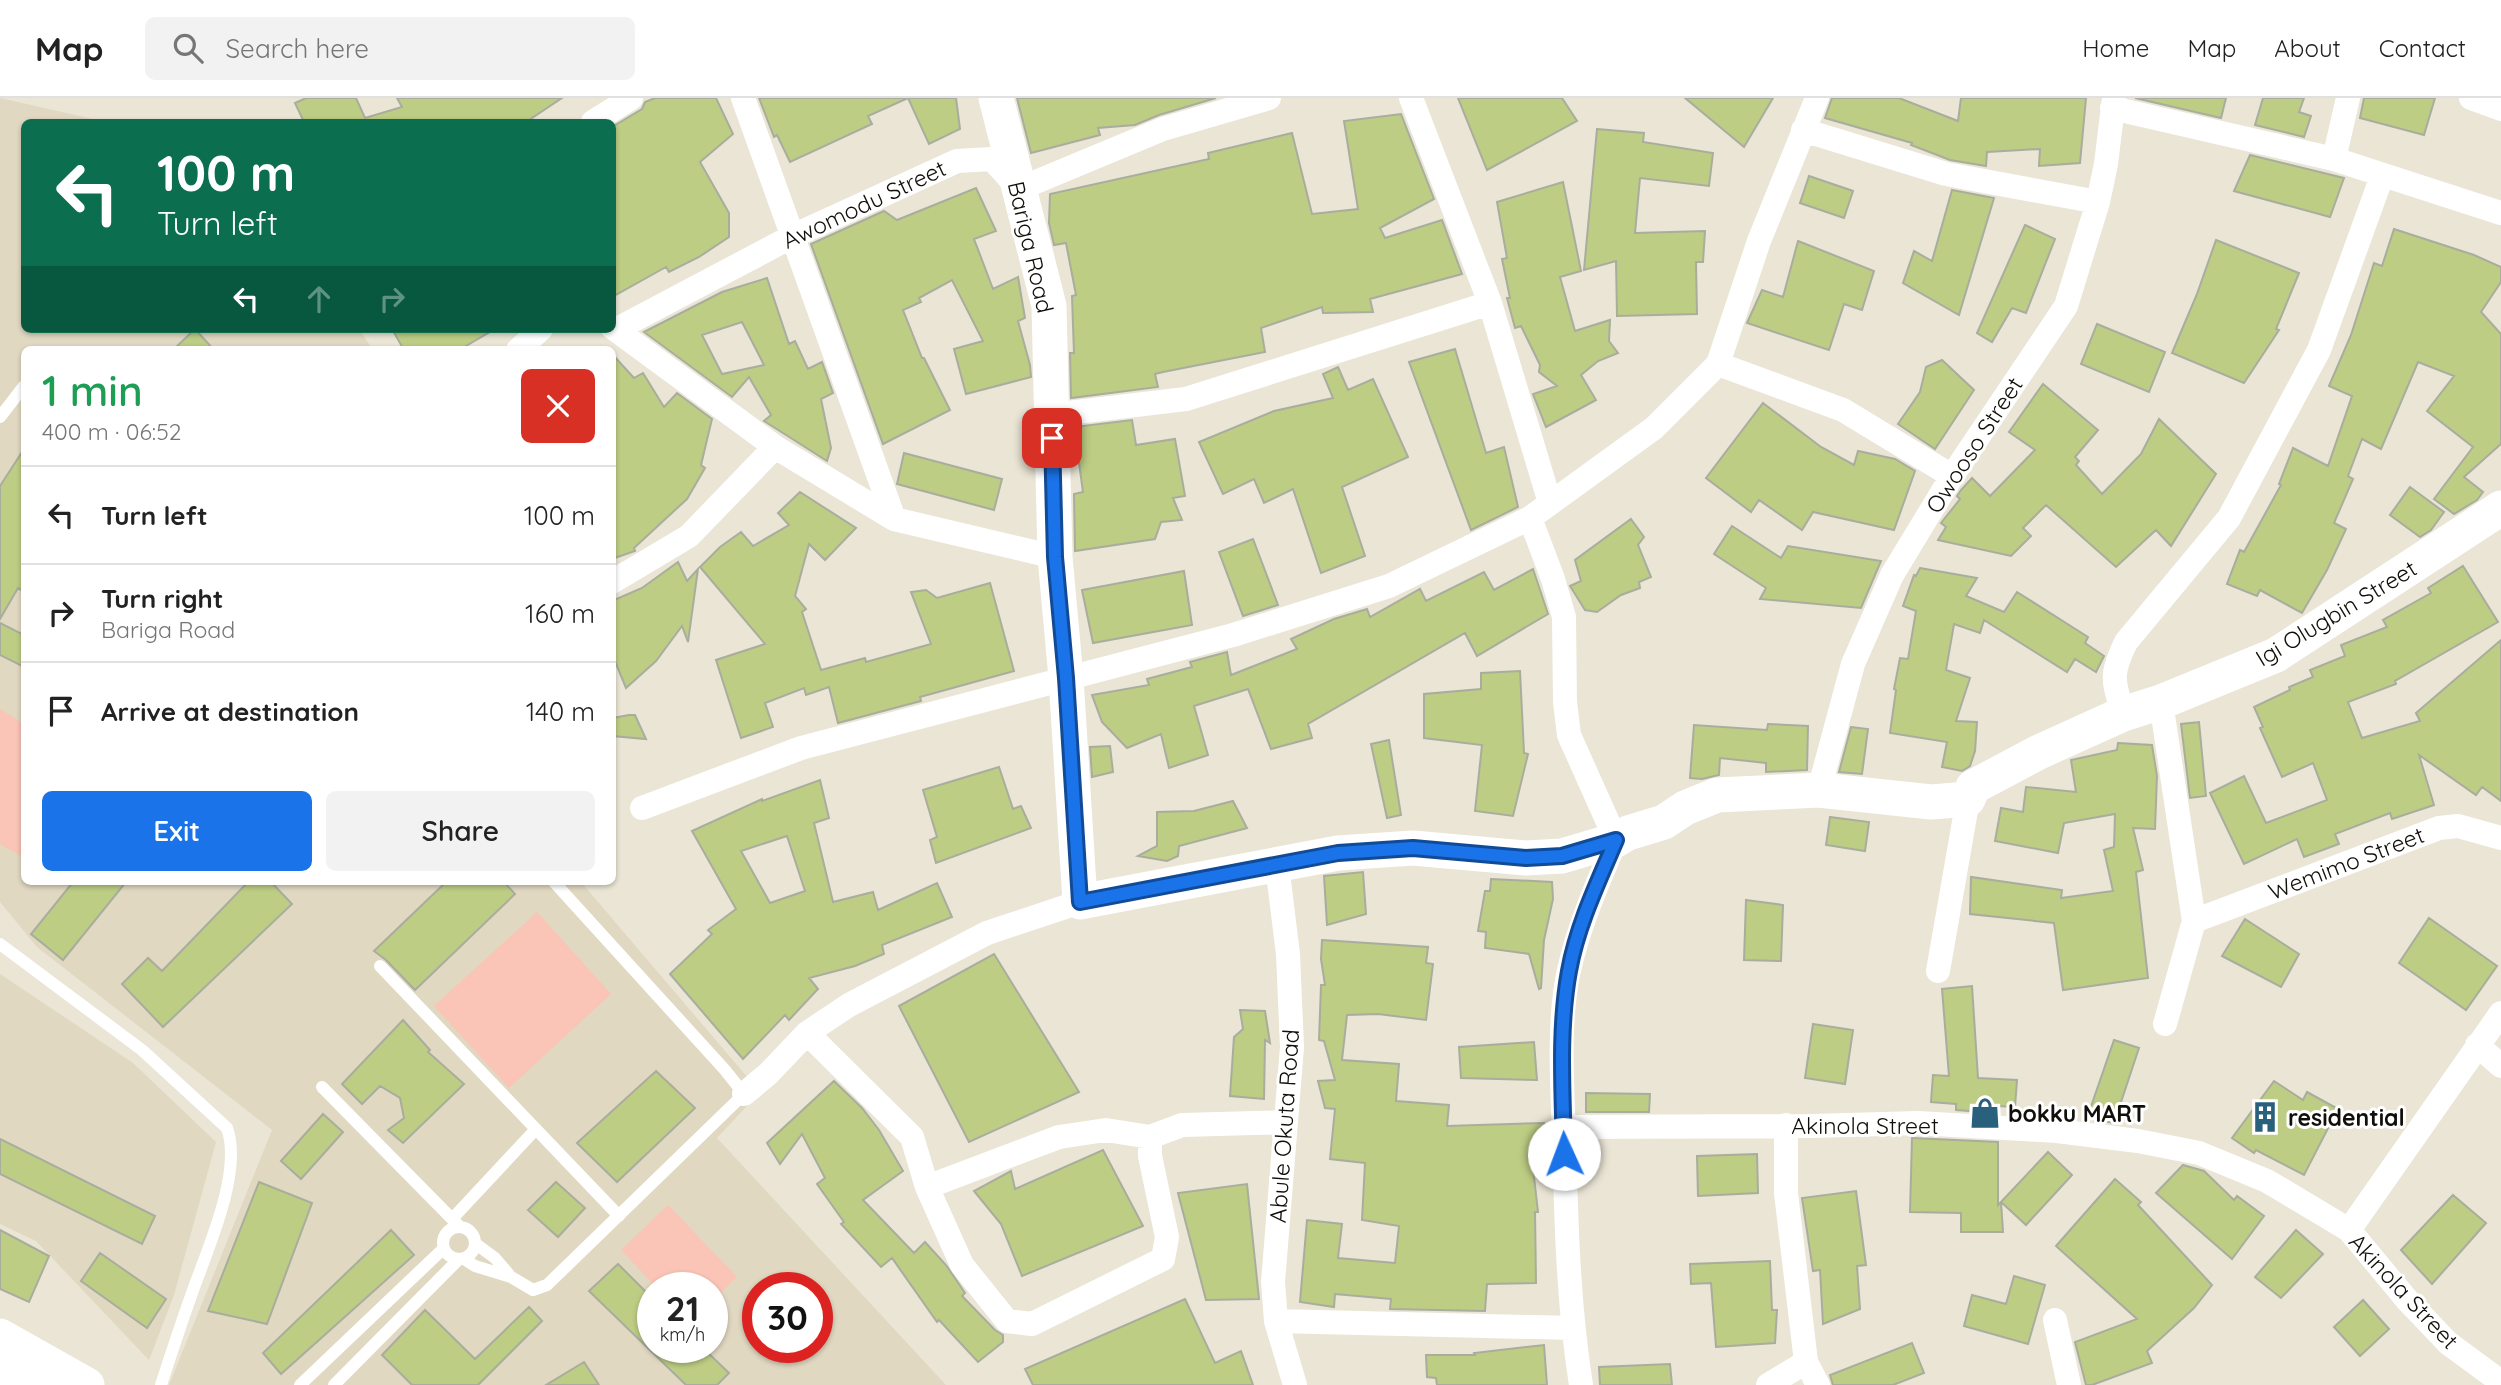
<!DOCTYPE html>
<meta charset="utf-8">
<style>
body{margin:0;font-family:Quicksand,sans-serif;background:#f2f2f2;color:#222;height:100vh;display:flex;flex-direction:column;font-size:26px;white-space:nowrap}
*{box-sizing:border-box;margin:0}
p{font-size:23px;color:#767676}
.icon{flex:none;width:38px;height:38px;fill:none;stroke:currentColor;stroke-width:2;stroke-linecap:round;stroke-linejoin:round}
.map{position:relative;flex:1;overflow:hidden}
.details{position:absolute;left:21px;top:248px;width:595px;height:539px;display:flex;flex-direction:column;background:#fff;border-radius:10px;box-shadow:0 2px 5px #0004}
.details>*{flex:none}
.top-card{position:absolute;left:21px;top:21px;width:595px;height:214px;border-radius:10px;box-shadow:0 2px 5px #0004;background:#0b6e4f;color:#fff;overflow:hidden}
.speed{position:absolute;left:637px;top:1174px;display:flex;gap:14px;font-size:35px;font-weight:700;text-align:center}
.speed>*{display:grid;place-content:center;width:91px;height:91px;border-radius:50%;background:#fff;box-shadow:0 2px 5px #0004;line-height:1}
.speed small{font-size:18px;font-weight:400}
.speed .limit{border:10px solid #d22;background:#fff;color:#111}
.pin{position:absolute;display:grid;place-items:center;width:60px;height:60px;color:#fff;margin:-30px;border-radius:14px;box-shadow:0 4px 10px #0006}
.me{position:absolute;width:77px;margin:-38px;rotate:358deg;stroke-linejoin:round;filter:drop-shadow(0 0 5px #0008)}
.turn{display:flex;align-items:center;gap:24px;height:147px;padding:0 21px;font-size:32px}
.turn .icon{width:91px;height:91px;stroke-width:2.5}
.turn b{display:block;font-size:49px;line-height:60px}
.lanes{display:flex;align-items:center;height:66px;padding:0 21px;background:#0003;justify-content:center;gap:35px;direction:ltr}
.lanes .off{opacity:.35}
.round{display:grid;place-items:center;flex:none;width:74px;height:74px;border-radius:10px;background:#f2f2f2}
.overview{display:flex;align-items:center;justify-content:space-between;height:119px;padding:0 21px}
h1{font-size:42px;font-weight:600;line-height:52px;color:#1e9e55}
.action{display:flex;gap:14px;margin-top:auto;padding:14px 21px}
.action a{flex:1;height:80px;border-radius:10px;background:#1a73e8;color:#fff;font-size:28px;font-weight:600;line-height:80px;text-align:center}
.action a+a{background:#f2f2f2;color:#222}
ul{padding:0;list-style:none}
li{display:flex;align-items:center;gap:21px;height:98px;padding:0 21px;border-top:2px solid #e0e0e0}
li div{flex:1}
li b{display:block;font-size:26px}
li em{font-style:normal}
header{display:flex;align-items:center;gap:42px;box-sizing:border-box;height:98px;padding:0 35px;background:#fff;border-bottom:2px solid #e0e0e0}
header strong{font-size:33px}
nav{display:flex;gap:38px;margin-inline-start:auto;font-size:24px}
.search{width:490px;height:63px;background:#f2f2f2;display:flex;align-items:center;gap:18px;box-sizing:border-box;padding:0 24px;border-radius:10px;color:#767676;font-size:26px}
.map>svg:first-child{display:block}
.built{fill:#e0d8c1;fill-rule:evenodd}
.green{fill:#fac4b6}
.building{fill:#bdcd84;stroke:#a9ad9e;stroke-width:2;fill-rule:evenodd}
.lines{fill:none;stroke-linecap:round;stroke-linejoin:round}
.lane{stroke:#fff;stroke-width:12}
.street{stroke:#fff;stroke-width:24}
.secondary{stroke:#fff;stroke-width:35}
.route-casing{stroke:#114b97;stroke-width:18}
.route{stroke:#1a73e8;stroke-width:12}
.labels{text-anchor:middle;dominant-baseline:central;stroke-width:6;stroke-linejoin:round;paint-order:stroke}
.street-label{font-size:23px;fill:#110f0a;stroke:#fff}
.poi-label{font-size:23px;font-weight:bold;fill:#110f0a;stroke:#fff;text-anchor:start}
</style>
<header>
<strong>Map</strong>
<div class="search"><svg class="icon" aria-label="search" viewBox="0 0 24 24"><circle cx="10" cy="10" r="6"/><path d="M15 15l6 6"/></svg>Search here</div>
<nav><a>Home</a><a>Map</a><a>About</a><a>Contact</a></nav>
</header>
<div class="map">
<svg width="2501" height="1287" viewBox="0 0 2501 1287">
<rect width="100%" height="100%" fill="#eae5d5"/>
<path class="built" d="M0 0 106 24H24V231H359L373 252H24V784H581L760 994 717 1040 946 1287H169L272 1032 37 849 0 804ZM653 1190H712V1250H653ZM758 1190H817V1250H758Z
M0 876 133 965 216 1044 174 1197 149 1262 36 1143 0 1126Z"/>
<path class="green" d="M0 611 24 626V760L0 746Z
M537 814 611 896 509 990 434 908Z
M668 1107 737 1179 712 1203V1190H657L621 1152Z"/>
<path class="building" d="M306 0H356L365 20 402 9 397 0H562L526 24H304L295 5Z
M655 0H716L733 36 700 64 729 115V139L699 159 669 174 666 169 612 199V29L642 11 645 4Z
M759 0H908L868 18 872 26 790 64 777 37 774 39Z
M908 0H956L960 31 929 46Z
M1017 0H1216L1159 17 1135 27 1098 30 1100 37 1031 55Z
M1458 0H1562L1577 23 1487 72Z
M1685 0H1773L1744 49Z
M1832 0H1899L1958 23 1961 0H2086L2080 65 2039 68 2040 51 1987 54 1986 68 1950 62 1911 47 1912 45 1825 20Z
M2135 0H2226L2221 20Z
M2263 0H2304L2299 14 2311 18 2304 39 2255 27Z
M2364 0H2435L2424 37 2360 20Z
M1401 16 1434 101 1380 130 1385 140 1442 122 1462 176 1370 201 1373 214 1323 215 1322 209 1261 230 1265 254 1163 274 1155 276 1158 289 1071 300 1070 255H1074L1072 198 1076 197 1066 145 1054 147 1049 125 1050 96 1209 61 1208 55 1292 35 1312 116 1358 111 1344 23Z
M1597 31 1644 35 1643 44 1713 55 1709 88 1640 80 1635 135 1705 133 1703 164H1696L1697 216 1617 218 1616 163 1584 172Z
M2250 57 2344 80 2330 119 2234 93Z
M1809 78 1853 93 1844 120 1800 105Z
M1563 84 1581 173 1560 179 1575 233 1610 222 1609 243 1618 255 1598 263 1581 277 1596 302 1546 329 1533 296 1557 288 1539 274 1540 267 1521 228 1515 230 1507 200H1510L1502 161 1507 160 1497 104Z
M976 90 996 133 974 141 993 191 1018 179 1025 220 1018 223 1030 267 1031 279 966 296 954 251 983 243 952 182 919 200 921 204 903 212 922 260H924L950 312 883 346 811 146 884 113 897 122Z
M1952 92 1994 100 1959 217 1903 185 1914 153 1932 163Z
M2025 127 2055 141 2026 215 2012 210 1992 244 1977 235Z
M2394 131 2474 157 2501 169V184L2481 214 2501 236V346L2464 379 2483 394 2477 402 2454 416 2434 401 2473 349 2427 313 2454 278 2418 264 2381 351 2362 341 2348 378 2353 381 2334 425 2346 431 2327 472 2302 515 2260 492 2257 498 2227 486 2240 452 2244 454 2281 387 2279 386 2293 350 2328 368 2352 298 2329 288 2351 237 2374 165 2382 168Z
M2216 142 2299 175 2276 231 2279 232 2244 285 2172 255 2197 196Z
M1798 143 1874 173 1862 212 1844 206 1829 252 1747 225 1762 192 1783 199Z
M767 180 789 246 795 243 808 271 822 264 833 295 821 301 831 350 827 363 764 323 771 317 749 279 732 299 644 234 722 194ZM742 224 764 267 722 276 702 237Z
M2097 226 2165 254 2149 294 2081 266Z
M195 231 214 252H173Z
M392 231H495L459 252H404Z
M1455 251 1486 355 1504 349 1518 409 1471 432 1409 264Z
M612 256 634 280 643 275 664 309 677 295 712 321 701 367 705 370 687 401 634 450 635 453 612 461Z
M1942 262 1974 292 1935 351 1898 326 1920 294 1926 269Z
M1338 269 1348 292 1373 281 1408 359 1342 389 1365 458 1321 475 1293 391 1264 405 1254 381 1223 396 1199 344 1274 313 1333 300 1323 276Z
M2043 286 2098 332 2075 359 2079 363 2076 367 2102 396 2141 356 2159 321 2216 376 2171 448 2156 432 2116 469 2046 407 2023 430 2031 438 2011 458 1938 442 1946 429 1941 425 1960 401 1957 398 1961 392 1972 380 1990 398 2035 352 2009 334Z
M1763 305 1821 349 1854 367 1858 353 1895 361 1915 373 1894 432 1813 414 1802 432 1759 402 1751 414 1706 380Z
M1132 322 1136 347 1175 341 1185 398 1173 400 1182 422 1161 424 1155 441 1075 453 1074 396 1083 394 1074 329Z
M24 351V494L18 490 0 521V388Z
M904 355 1002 381 994 412 897 386Z
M2410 389 2444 414 2431 432 2420 439 2390 417Z
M800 394 856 430 825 462 809 446 795 498 806 511 802 514 821 572 865 560 866 564 931 546 911 494 926 492 937 500 990 485 1014 573 920 599 921 603 838 625 829 589 806 597 804 590 765 605 773 629 741 640 716 562 765 546 700 469 720 449 741 434 753 448 789 427 778 415Z
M1631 421 1644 439 1638 447 1651 479 1639 484 1640 490 1621 497 1597 514 1585 512 1570 488 1581 483 1575 462Z
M1732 428 1781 460 1788 448 1881 463 1861 510 1760 501 1766 490 1714 456Z
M1253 441 1278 507 1243 518 1219 454Z
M678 464 687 483 698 471 688 544 682 528 656 563 626 590 612 556V503L642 490Z
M2463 468 2498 524 2395 583 2396 586 2348 604 2362 640 2420 623 2416 615 2501 542V703L2482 689 2476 697 2419 657 2434 707 2392 721 2390 715 2335 736 2339 746 2304 759 2297 741 2244 766 2210 695 2244 678 2266 725 2327 702 2313 665 2282 679 2260 630 2263 629 2254 609 2290 592 2289 589 2313 579 2310 572 2345 558 2341 547 2387 529 2383 522 2431 495 2428 490Z
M1920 470 1977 480 1966 498 2004 514 2017 494 2088 539 2085 545 2104 558 2096 574 2075 561 2067 574 1984 522 1980 535 1954 526 1946 572 1970 580 1956 623 1977 624 1975 653 1970 668 1962 673 1942 669 1947 644 1890 635 1896 592 1894 591 1900 560 1908 561 1916 513 1903 508 1914 477 1916 478Z
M1533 471 1548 516 1477 558 1465 535 1308 626 1312 640 1271 651 1248 591 1194 608 1208 657 1169 670 1161 636 1127 650 1102 624 1092 597 1149 587 1147 581 1192 569 1190 564 1227 554 1231 577 1297 551 1291 541 1334 521 1367 511 1370 519 1420 491 1426 503 1484 474 1494 492Z
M1184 473 1192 527 1093 545 1082 492Z
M0 525 24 537V569L0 557Z
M1520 573 1524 655 1528 656 1513 718 1475 713 1482 647 1424 640V596L1481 591V575Z
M629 617H635L646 641 612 638V620Z
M2199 624 2206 698 2190 700 2181 626Z
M1768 626 1808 628 1807 672 1766 674V665L1720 660 1719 677 1702 681 1690 680 1694 627 1767 632Z
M1851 629 1868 631 1862 676 1839 674Z
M1389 642 1401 717 1387 720 1371 646Z
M2118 645 2152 647 2157 678 2155 731 2133 730 2143 772 2136 774 2148 880 2063 892 2054 825 1970 816 1971 779 2062 792 2061 800 2113 793 2104 752 2114 749 2115 716 2064 725 2058 755 1995 743 2001 710 2023 714 2026 689 2076 694 2071 662 2117 652Z
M1110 648 1113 674 1092 679 1090 649Z
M999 669 1013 711 1021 708 1031 730 936 765 930 742 937 739 923 692Z
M820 682 829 720 814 725 833 804 873 794 878 812 937 785 952 819 882 847 884 856 855 868 809 880 818 891 789 922 785 917 743 961 670 876 712 836 708 832 736 811 692 733 762 701V703ZM787 738 805 793 770 805 741 753Z
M1233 703 1247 730 1179 748 1178 758 1167 763 1138 758 1157 748V714L1194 713Z
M1830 719 1869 724 1865 753 1826 747Z
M1363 774 1366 816 1327 827 1324 778Z
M1491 781 1552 784 1553 801 1544 842 1541 890 1539 891 1529 856 1485 850 1486 834 1478 833 1485 793H1490Z
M73 784H126L63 862 31 836Z
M248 784H271L292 806 163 929 122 886 148 860 162 873Z
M446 784H504L515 796 415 892 386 862 374 853Z
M1746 802 1783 807 1781 863 1744 862Z
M2429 820 2497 868 2466 912 2399 865Z
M2245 821 2299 856 2281 889 2222 858Z
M1322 842 1428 849 1426 865 1433 866 1426 922 1378 916 1347 917 1342 962 1399 966 1396 1003 1449 1007 1447 1028 1544 1025 1546 1069 1533 1070 1538 1114H1535L1536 1185 1487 1186 1485 1213 1390 1211 1391 1201 1335 1196 1334 1209 1300 1204 1307 1122 1342 1126 1338 1160 1395 1165 1399 1128 1362 1122 1365 1065 1330 1061 1335 1011 1325 1010 1318 983 1335 982 1324 943 1319 942 1321 887H1325L1321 861Z
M994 856 1079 994 969 1044 899 908Z
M1972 888 1978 980 2017 982 2015 1009 1997 1008V1015L1956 1012V1006L1931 1004 1933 977 1949 978 1942 891Z
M1240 912 1265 913 1270 945 1265 942 1264 1001 1230 998 1234 939 1243 931Z
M403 922 430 952 428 954 464 986 403 1045 388 1032 404 1020 400 1000 380 988 362 1006 342 986Z
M1813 926 1853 932 1845 986 1805 980Z
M2114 942 2139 950 2114 1025 2087 1020Z
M1534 944 1537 982 1461 980 1459 949Z
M656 973 695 1010 617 1084 577 1045Z
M834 983 862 1010 879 1032 903 1073 863 1102 914 1155 925 1144 946 1167 965 1195 962 1198 995 1232 1003 1237V1244L978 1264 939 1222 937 1224 892 1160 881 1169 841 1126 844 1124 817 1086 825 1080 802 1036 780 1066 767 1045Z
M2274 983 2303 1002 2307 994 2338 1011 2304 1077 2256 1052 2254 1055 2232 1040Z
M1586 995 1650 996 1649 1014H1586Z
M323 1016 343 1034 301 1081 281 1063Z
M1912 1040 1998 1044V1107L2001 1104 2003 1134H1961V1115L1910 1114Z
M0 1041 155 1118 142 1146 0 1076Z
M1103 1052 1143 1128 1022 1178 1001 1126 974 1093 1011 1073 1015 1091Z
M2048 1054 2072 1077 2026 1127 2001 1104Z
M1757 1056 1758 1095 1698 1098 1697 1058Z
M2183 1067 2204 1073 2234 1102 2237 1098 2264 1118 2232 1161 2156 1095Z
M2115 1081 2141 1104 2138 1107 2212 1187 2194 1210 2147 1253 2152 1265 2092 1287H2086L2075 1244 2137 1221 2056 1148Z
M259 1084 312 1105 267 1226 208 1213Z
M556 1084 585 1110 558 1139 528 1112Z
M1247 1086 1259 1201 1206 1202 1178 1095Z
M1856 1093 1866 1167 1857 1168 1860 1211 1823 1226 1820 1172 1813 1173 1802 1100Z
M2453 1097 2486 1125 2432 1186 2401 1152Z
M0 1132 49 1158 29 1204 0 1191Z
M391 1132 414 1157 281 1276 263 1255Z
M2296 1132 2323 1156 2281 1200 2255 1179Z
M100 1155 166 1201 147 1230 81 1183Z
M1770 1163 1772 1212H1777L1775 1245 1716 1249 1711 1185 1691 1186 1690 1166Z
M618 1166 653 1201V1250H703L729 1275 717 1287H686L589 1193Z
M2014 1178 2045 1187 2028 1246 1964 1228 1972 1197 2006 1206Z
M1185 1201 1215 1265 1241 1253 1253 1287H1033L1025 1271Z
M2363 1202 2389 1231 2360 1258 2334 1229Z
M529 1209 542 1223 478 1287H412L382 1257 425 1212 475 1261Z
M1912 1245 1924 1275 1893 1287H1833L1830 1277Z
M1544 1247 1547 1287H1437L1436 1280 1427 1279 1426 1257H1475L1474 1255Z
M584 1264 599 1287H546Z
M1670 1266 1672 1287H1600L1599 1269Z"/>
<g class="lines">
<path class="lane" d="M0 319 24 288
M0 846 142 952 227 1030C243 1074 207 1152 192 1195 181 1226 171 1256 161 1287
M380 868 619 1118
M322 989 460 1129
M452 1121 536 1031
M443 1145a16 16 0 1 1 32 0a16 16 0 1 1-32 0Z
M476 1146 495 1160 511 1179
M464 1161 475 1168 511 1179 533 1192 547 1187 744 996 725 972 554 784
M300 1287 443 1151
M334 1287 458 1162"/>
<path class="street" d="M743 0 894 421
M1411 0 1490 205 1550 405
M2471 0 2501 11
M2112 10 2334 61 2501 115
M593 24 631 0
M1803 32 1946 76 2098 104
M2334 61 2348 0
M612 229 775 349 894 421 1055 459
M617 231 793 138 957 63 992 61 1019 91 1163 31 1269 0
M518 252 541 231
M1718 266 1843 312 1952 378
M1051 317 1186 301 1490 205
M1530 420 1553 481 1564 519 1565 604 1569 637 1616 742C1598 784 1579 827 1569 872 1558 921 1562 986 1564 1037 1566 1121 1568 1205 1581 1287
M612 484 689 438 775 349
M2161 604 2194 823 2165 926
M2123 616C2113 582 2110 577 2126 544L2229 420 2319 252 2382 78
M1819 692 1853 566 1892 477 1952 378 2066 208 2098 104 2106 66 2114 0
M642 710 801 650 1233 537 1389 488 1530 420 1654 330 1718 266 1759 143 1817 0
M1277 767 1288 856 1292 949 1273 1184 1276 1223 1295 1287
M2194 823 2439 730 2458 728 2501 740
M1938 873 1968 701
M807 935 912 1039 927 1089 962 1167 1007 1223 1032 1226 1163 1161 1167 1139 1150 1058V1039L1182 1027 1286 1024
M2477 947 2501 968
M744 996 768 976 807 935 849 907 987 835 1080 804
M1786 1027V1095L1806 1264 1818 1287
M1563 1029 1811 1028 1918 1025 2057 1033 2138 1043 2199 1055 2267 1083 2349 1132 2408 1203 2448 1245 2501 1284
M927 1089 1059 1039 1106 1032 1150 1039
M2349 1132 2501 915
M2055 1222 2069 1287
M1276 1223 1572 1230
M1768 1287 1806 1264"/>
<path class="secondary" d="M996 0 1049 208 1055 459 1066 580 1080 804 1338 755 1413 750 1526 760 1562 758 1616 742 1628 735 1664 724 1685 710 1717 697 1819 692 1931 704 1968 701 1973 689 2039 654 2123 616 2161 604 2276 557 2501 410
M0 1238 87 1287
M0 1267 35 1287"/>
</g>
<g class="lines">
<defs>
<path id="route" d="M1052 340 1055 459 1066 580 1080 804 1338 755 1413 750 1526 760 1562 758 1616 742C1598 784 1577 828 1569 873 1558 933 1563 996 1564 1056"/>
</defs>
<use href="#route" class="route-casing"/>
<use href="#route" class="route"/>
</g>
<defs>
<symbol id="shop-bare" viewBox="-9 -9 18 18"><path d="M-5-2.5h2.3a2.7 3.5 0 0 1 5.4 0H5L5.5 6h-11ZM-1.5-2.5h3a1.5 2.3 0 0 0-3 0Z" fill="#29607b" stroke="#fff" stroke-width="2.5" paint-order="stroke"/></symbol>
<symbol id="building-bare" viewBox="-9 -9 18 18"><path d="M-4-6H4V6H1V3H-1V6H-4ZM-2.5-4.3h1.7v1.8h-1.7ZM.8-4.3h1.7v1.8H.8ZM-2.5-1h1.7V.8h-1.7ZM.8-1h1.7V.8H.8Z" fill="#29607b" stroke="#fff" stroke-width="2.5" paint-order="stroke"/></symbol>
</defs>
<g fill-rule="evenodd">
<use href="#shop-bare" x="1963" y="993" width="44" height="44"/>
<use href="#building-bare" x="2243" y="997" width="44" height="44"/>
</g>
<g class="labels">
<g class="street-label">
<text transform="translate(864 106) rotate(-25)">Awomodu Street</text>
<text transform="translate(1031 149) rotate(77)">Bariga Road</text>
<text transform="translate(1974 347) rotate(-57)">Owooso Street</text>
<text transform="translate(2336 515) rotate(-31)">Igi Olugbin Street</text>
<text transform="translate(2346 765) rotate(-21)">Wemimo Street</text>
<text x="1865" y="1027">Akinola Street</text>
<text transform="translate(1284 1028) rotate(-86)">Abule Okuta Road</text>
<text transform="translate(2404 1193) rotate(47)">Akinola Street</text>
</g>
<g class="poi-label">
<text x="2008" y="1015">bokku MART</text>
<text x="2288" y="1019">residential</text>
</g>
</g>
</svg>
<div class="speed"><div>21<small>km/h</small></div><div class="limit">30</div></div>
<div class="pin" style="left:1052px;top:340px;background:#d93025"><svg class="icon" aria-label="arrive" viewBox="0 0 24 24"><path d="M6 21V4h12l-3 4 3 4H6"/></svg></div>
<svg class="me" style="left:1564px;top:1056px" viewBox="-20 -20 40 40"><circle r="19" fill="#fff"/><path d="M0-13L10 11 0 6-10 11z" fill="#1a73e8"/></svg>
<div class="top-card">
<div class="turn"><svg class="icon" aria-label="left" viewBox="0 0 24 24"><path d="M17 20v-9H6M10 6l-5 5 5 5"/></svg><div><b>100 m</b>Turn left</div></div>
<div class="lanes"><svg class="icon" aria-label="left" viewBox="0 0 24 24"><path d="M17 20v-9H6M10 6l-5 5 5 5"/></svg><svg class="icon off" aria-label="ahead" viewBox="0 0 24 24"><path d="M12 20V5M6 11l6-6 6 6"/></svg><svg class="icon off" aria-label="right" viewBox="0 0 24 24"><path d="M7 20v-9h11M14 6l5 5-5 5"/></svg></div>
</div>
<section class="details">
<div class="overview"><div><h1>1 min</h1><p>400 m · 06:52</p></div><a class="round" style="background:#d93025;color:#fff"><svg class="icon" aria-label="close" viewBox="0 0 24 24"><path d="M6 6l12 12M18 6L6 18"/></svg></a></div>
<ul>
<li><svg class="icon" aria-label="left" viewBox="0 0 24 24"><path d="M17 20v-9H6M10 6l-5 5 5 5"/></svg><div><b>Turn left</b></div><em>100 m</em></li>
<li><svg class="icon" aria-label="right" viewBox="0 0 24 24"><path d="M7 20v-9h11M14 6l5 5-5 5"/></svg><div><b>Turn right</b><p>Bariga Road</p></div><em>160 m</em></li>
<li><svg class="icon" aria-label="arrive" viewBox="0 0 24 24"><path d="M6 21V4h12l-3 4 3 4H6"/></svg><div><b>Arrive at destination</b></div><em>140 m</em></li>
</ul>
<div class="action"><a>Exit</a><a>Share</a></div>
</section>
</div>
